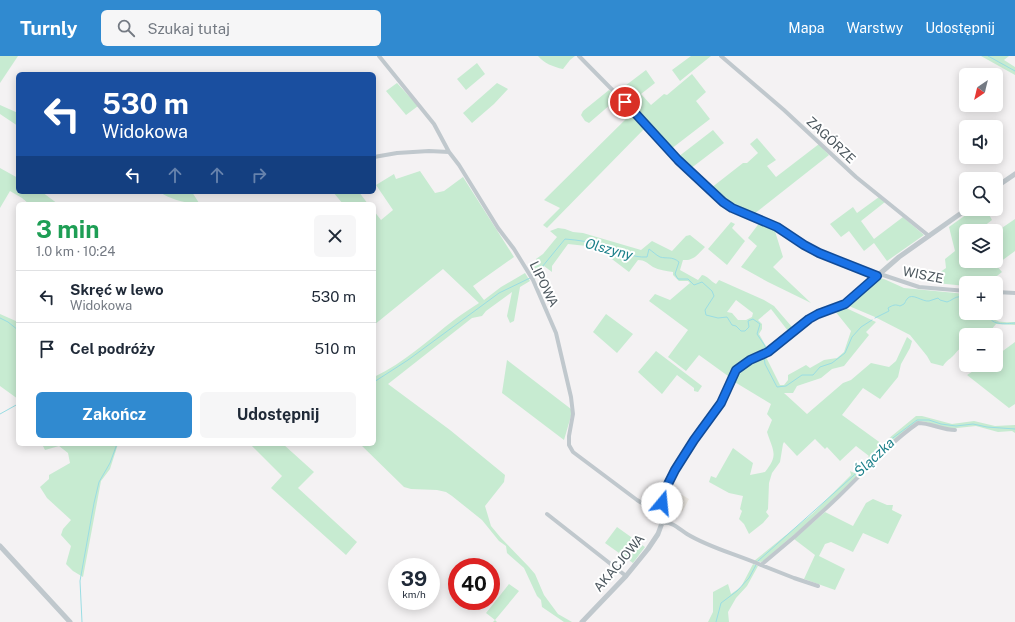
<!DOCTYPE html>
<html lang="pl">
<meta charset="utf-8">
<style>
body{margin:0;font-family:"Public Sans",sans-serif;background:#f6f6f7;color:#1f2937;height:100vh;display:flex;flex-direction:column;font-size:15px;white-space:nowrap}
*{box-sizing:border-box;margin:0}
p{font-size:13px;color:#747a83}
.icon{flex:none;width:22px;height:22px;fill:none;stroke:currentColor;stroke-width:2;stroke-linecap:round;stroke-linejoin:round}
.map{position:relative;flex:1;overflow:hidden}
.side{position:absolute;left:16px;top:146px;width:360px;height:244px;display:flex;flex-direction:column;background:#fff;border-radius:6px;box-shadow:0 2px 10px #0003}
.side>*{flex:none}
.banner{position:absolute;left:16px;top:16px;width:360px;height:122px;border-radius:6px;box-shadow:0 2px 10px #0003;background:#1a4fa0;color:#fff;overflow:hidden}
.needle{width:26px;rotate:215deg}
.tools{position:absolute;left:959px;top:12px;display:grid;gap:8px}
.tools a{display:grid;place-items:center;width:44px;height:44px;border-radius:6px;background:#fff;box-shadow:0 2px 10px #0003;font-size:20px}
.speed{position:absolute;left:388px;top:502px;display:flex;gap:8px;font-size:20px;font-weight:700;text-align:center}
.speed>*{display:grid;place-content:center;width:52px;height:52px;border-radius:50%;background:#fff;box-shadow:0 2px 10px #0003;line-height:1}
.speed small{font-size:10px;font-weight:400}
.speed .limit{border:6px solid #d22;background:#fff;color:#111}
.pin{position:absolute;display:grid;place-items:center;width:34px;height:34px;color:#fff;margin:-17px;border:2px solid #fff;border-radius:50%;box-shadow:0 1px 4px #0007}
.me{position:absolute;width:44px;margin:-22px;rotate:17deg;stroke-linejoin:round;filter:drop-shadow(0 0 3px #0008)}
.turn{display:flex;align-items:center;gap:14px;height:84px;padding:0 20px;font-size:18px}
.turn .icon{width:52px;height:52px;stroke-width:2.5}
.turn b{display:block;font-size:28px;line-height:34px}
.lanes{display:flex;align-items:center;height:38px;padding:0 20px;background:#0003;justify-content:center;gap:20px;direction:ltr}
.lanes .off{opacity:.35}
.round{display:grid;place-items:center;flex:none;width:42px;height:42px;border-radius:6px;background:#f6f6f7}
.overview{display:flex;align-items:center;justify-content:space-between;height:68px;padding:0 20px}
h1{font-size:24px;font-weight:700;line-height:30px;color:#1e9e55}
.cta{display:flex;gap:8px;margin-top:auto;padding:8px 20px}
.cta a{flex:1;height:46px;border-radius:6px;background:#308ad0;color:#fff;font-size:16px;font-weight:700;line-height:46px;text-align:center}
.cta a+a{background:#f6f6f7;color:#1f2937}
ul{padding:0;list-style:none}
li{display:flex;align-items:center;gap:12px;height:52px;padding:0 20px;border-top:1px solid #e0e1e3}
li div{flex:1}
li b{display:block;font-size:15px}
li em{font-style:normal}
header{display:flex;align-items:center;gap:24px;box-sizing:border-box;height:56px;padding:0 20px;background:#308ad0;color:#fff}
header strong{font-size:19px}
nav{display:flex;gap:22px;margin-inline-start:auto;font-size:14px}
.search{width:280px;height:36px;background:#f6f6f7;display:flex;align-items:center;gap:10px;box-sizing:border-box;padding:0 14px;border-radius:6px;color:#747a83;font-size:15px}
.map>svg:first-child{display:block}
.commercial{fill:#eae6e0}
.green{fill:#c7ebd1;fill-rule:evenodd}
.lines{fill:none;stroke-linecap:round;stroke-linejoin:round}
.stream{stroke:#9adde3;stroke-width:1}
.minor{stroke:#c0c8cd;stroke-width:4}
.tertiary{stroke:#c0c8cd;stroke-width:5}
.route-casing{stroke:#114b97;stroke-width:10}
.route{stroke:#1a73e8;stroke-width:7}
.labels{text-anchor:middle;dominant-baseline:central;stroke-width:4;stroke-linejoin:round;paint-order:stroke}
.street-label{font-size:13px;fill:#4c575e;stroke:#fff}
.water-label{font-size:14px;font-style:italic;fill:#1c808a;stroke:#fff}
</style>
<header>
<strong>Turnly</strong>
<div class="search"><svg class="icon" aria-label="search" viewBox="0 0 24 24"><circle cx="10" cy="10" r="6"/><path d="M15 15l6 6"/></svg>Szukaj tutaj</div>
<nav><a>Mapa</a><a>Warstwy</a><a>Udostępnij</a></nav>
</header>
<div class="map">
<svg width="1015" height="566" viewBox="0 0 1015 566">
<rect width="100%" height="100%" fill="#f4f2f3"/>
<path class="commercial" d="M670 432 689 443 682 456 675 453 672 456 666 454 665 443Z"/>
<path class="green" d="M0 0H18L0 27Z
M538 0H575L570 4 563 13C553 11 544 7 538 0Z
M691 0H711L680 25 672 14Z
M981 0H1009L1004 4 1015 11V19Z
M477 7 485 18 466 34 457 23Z
M646 14 655 27 641 38 651 49 664 38 667 39 692 18 706 36 696 45 710 63 671 93 617 36Z
M397 27 418 50 406 59 386 35Z
M497 27 508 33 494 48 472 67 463 57Z
M609 34 618 42 589 67 585 65 581 59 583 55Z
M0 49 18 57V70L0 58Z
M632 57 646 71 547 172 543 169 560 152 544 144Z
M713 74 724 87 690 113 678 101Z
M757 82 776 104 767 110 776 121 819 88 829 99 754 158C736 151 725 145 711 132L743 107H747L758 97 750 88Z
M0 112 18 122V136H42L58 148H29L22 142 10 135 0 152Z
M420 115 435 137 444 135 463 121 514 201 473 230 484 244 501 231 525 217 530 225 520 231 514 265 510 267 507 260 512 236 486 255 482 260 472 262 388 328 450 374 505 419 504 426 485 450 491 470 501 482 529 511 535 518 544 539 558 558 572 566H564L542 551 541 544 537 540 524 512 507 497 506 490 499 485 482 464 452 440 446 436 437 434 411 433 404 431 360 388H374V321C404 307 428 284 454 264 462 258 471 252 479 247L443 213 374 269V155L381 164 393 154 376 129 394 118 396 123Z
M159 136H192L199 147C185 148 171 143 159 136Z
M333 136H359L368 148H343Z
M879 141 885 146 861 165 874 183 903 161 924 179 887 205 874 187 864 195 849 175 841 181 830 168 853 151 857 157Z
M974 153H986L992 164 983 171V175H966V205H996V176L1015 163V195L996 209 1002 216 988 227H966V230L926 226 946 212 945 203 955 195 949 171Z
M731 166 735 168 732 172 745 185 727 209 708 193Z
M760 166 774 172 783 201 773 211 811 247 768 226 741 211 757 190 748 182Z
M558 172 565 173 573 176 583 177 641 194 652 185 672 195 686 180 690 179 705 191C698 198 694 205 683 204L680 214 698 224 702 219C708 220 710 225 716 228L719 224 764 244 774 250 792 271 788 275 771 253 758 264 762 268V273L759 278 767 292 743 304 736 310 728 320 699 299 686 315 668 301 688 274 649 245 655 238 670 244 690 227 688 225H679L673 219V216C666 215 659 214 653 211 647 207 645 204 638 204L629 216 596 191 568 188 552 210V216L544 210 536 220 535 224 530 214 536 208V203L543 198 557 181 550 175ZM736 244 753 257 752 261 746 264H738L732 257 727 256Z
M879 222 884 223 904 232 966 238V257H990C994 268 1005 266 1015 266V269L996 268 987 279H966V288C959 292 958 295 953 300 949 304 947 304 943 310L931 307 927 300 910 279 875 261 849 250Z
M844 251 876 266 866 276 869 279 844 310 832 313 821 322 797 330 793 337H784L807 358 843 327 851 324 871 307 889 311 896 305 907 281 912 285 910 292 901 308 898 321 880 343 863 332 842 359 882 388 916 360H922L952 368 974 365 995 370 1015 369V377L1012 375 998 376 976 370 948 373 926 366 919 365 915 367 810 465 762 506 754 505 812 458 851 419 850 415 854 417 869 400 856 390 840 405 827 391 825 393 815 383 797 400 784 386 783 388 780 406 772 417 769 427 768 453 766 456 769 460 763 467 749 478 744 468 739 463 742 455 740 453 743 440 729 437 709 426 711 420 716 422 733 392 753 407 750 419 765 416C779 399 773 395 767 376L772 364 767 358 771 348 733 325C744 308 747 307 766 301L780 329H784L788 324V319L806 309 810 312 824 304 837 302 844 296 851 275 835 255Z
M0 258 18 266V343L0 330Z
M606 258 633 278 617 297 593 276Z
M1015 286V348L1009 352 967 319 983 309H996V300Z
M656 295 702 330 698 336 694 335V332L677 319 662 338 638 316Z
M507 304 571 353V360L564 384 502 337Z
M42 388H118L110 413 101 425 83 521 73 515 66 508 71 490 61 479 63 473 71 464 47 442 40 431 49 423V419L70 407 68 397 59 390 45 394Z
M250 388H283L314 416 298 432 357 486 346 499 271 432 282 420Z
M873 443 887 449H893L892 454 902 459 888 488 863 477 853 496 831 486 825 488 819 500 845 513 835 534 804 523 815 499 794 483 825 456 853 470 866 447Z
M617 471 645 491 633 507 605 487Z
M753 508 758 510 747 530 736 542 728 556 729 566H708L713 556V536L728 528 731 538 741 531Z
M509 528 519 535 495 564 497 566H493L495 564 486 557Z"/>
<g class="lines">
<path class="stream" d="M988 0 1015 15
M533 219 542 211 565 183C578 184 591 186 605 190 618 194 632 202 647 201L649 193C652 195 656 199 660 201 667 203 672 200 679 206L675 218 678 223H688L694 229 702 226 712 235 714 240 705 254 706 259 718 262 727 261 732 269 736 270 741 275H745L749 271 748 265 753 263 760 268 757 278 765 290V295
M989 257C988 270 1006 268 1015 267
M0 262 8 266 18 274
M875 262 889 255 888 252C893 249 895 248 900 250L904 248C905 247 906 244 907 243 912 236 922 246 929 245 932 244 935 243 938 242L940 244 947 246C955 243 958 237 966 244
M764 300 765 308 777 331 786 330 802 319H813L820 311 832 307 845 297 852 281 861 271 872 264
M374 326 408 304 499 237 530 222
M0 358 18 348
M758 505 862 412 874 396 917 364H929L941 368 956 370 973 368 987 371 1015 373
M82 566 80 525 94 447 99 426 110 407 117 388
M716 566 721 547 737 535 749 522 756 509"/>
<path class="minor" d="M379 0 434 68 449 96 459 109 498 172 514 193 533 224 556 277 571 341 573 358 569 380V389L573 396 637 444 662 460
M579 0 644 66 678 103 723 146 732 152 777 171 804 189 819 197 877 220 883 219 919 231 966 235
M721 0 784 54 856 121 929 180
M374 101 397 97 429 95 449 96
M996 236 1015 237
M547 458 626 520
M662 467C672 465 679 473 687 478 710 492 736 498 761 509 788 487 814 464 839 440 865 415 888 388 918 367 931 367 942 374 955 374
M761 509 794 522 818 530"/>
<path class="tertiary" d="M996 131 1015 118
M0 490 70 566
M582 566 626 520 648 493 658 478 662 467 663 442 668 427 685 396 721 347 736 314 750 304 768 296 809 263 818 258 845 248 899 201 967 153"/>
</g>
<g class="lines">
<defs>
<path id="route" d="M625 46 678 104 723 146 732 152 777 171 804 189 819 197 877 220 845 248 818 258 809 263 768 296 750 304 736 314 721 347 694 384 675 414 664 436 662 447"/>
</defs>
<use href="#route" class="route-casing"/>
<use href="#route" class="route"/>
</g>
<g class="labels">
<g class="street-label">
<text transform="translate(831 84) rotate(43)">ZAGÓRZE</text>
<text transform="translate(923 219) rotate(11)">WISZE</text>
<text transform="translate(544 228) rotate(64)">LIPOWA</text>
<text transform="translate(619 507) rotate(-50)">AKACJOWA</text>
</g>
<g class="water-label">
<text transform="translate(609 193) rotate(15)">Olszyny</text>
<text transform="translate(874 401) rotate(-43)">Ślączka</text>
</g>
</g>
</svg>
<div class="tools">
<a><svg class="needle" viewBox="-14 -14 28 28"><path d="M0-13l5 13h-10z" fill="#e53935"/><path d="M0 13l5-13h-10z" fill="#747a83"/></svg></a>
<a><svg class="icon" aria-label="sound" viewBox="0 0 24 24"><path d="M4 9h4l5-4v14l-5-4H4zM17 9q2 3 0 6"/></svg></a>
<a><svg class="icon" aria-label="search" viewBox="0 0 24 24"><circle cx="10" cy="10" r="6"/><path d="M15 15l6 6"/></svg></a>
<a><svg class="icon" aria-label="layers" viewBox="0 0 24 24"><path d="M12 4l9 5-9 5-9-5zM3 14l9 5 9-5"/></svg></a>
<a>+</a>
<a>−</a>
</div>
<div class="speed"><div>39<small>km/h</small></div><div class="limit">40</div></div>
<div class="pin" style="left:625px;top:46px;background:#d93025"><svg class="icon" aria-label="arrive" viewBox="0 0 24 24"><path d="M6 21V4h12l-3 4 3 4H6"/></svg></div>
<svg class="me" style="left:662px;top:447px" viewBox="-20 -20 40 40"><circle r="19" fill="#fff"/><path d="M0-13L10 11 0 6-10 11z" fill="#1a73e8"/></svg>
<div class="banner">
<div class="turn"><svg class="icon" aria-label="left" viewBox="0 0 24 24"><path d="M17 20v-9H6M10 6l-5 5 5 5"/></svg><div><b>530 m</b>Widokowa</div></div>
<div class="lanes"><svg class="icon" aria-label="left" viewBox="0 0 24 24"><path d="M17 20v-9H6M10 6l-5 5 5 5"/></svg><svg class="icon off" aria-label="ahead" viewBox="0 0 24 24"><path d="M12 20V5M6 11l6-6 6 6"/></svg><svg class="icon off" aria-label="ahead" viewBox="0 0 24 24"><path d="M12 20V5M6 11l6-6 6 6"/></svg><svg class="icon off" aria-label="right" viewBox="0 0 24 24"><path d="M7 20v-9h11M14 6l5 5-5 5"/></svg></div>
</div>
<section class="side">
<div class="overview"><div><h1>3 min</h1><p>1.0 km · 10:24</p></div><a class="round"><svg class="icon" aria-label="close" viewBox="0 0 24 24"><path d="M6 6l12 12M18 6L6 18"/></svg></a></div>
<ul>
<li><svg class="icon" aria-label="left" viewBox="0 0 24 24"><path d="M17 20v-9H6M10 6l-5 5 5 5"/></svg><div><b>Skręć w lewo</b><p>Widokowa</p></div><em>530 m</em></li>
<li><svg class="icon" aria-label="arrive" viewBox="0 0 24 24"><path d="M6 21V4h12l-3 4 3 4H6"/></svg><div><b>Cel podróży</b></div><em>510 m</em></li>
</ul>
<div class="cta"><a>Zakończ</a><a>Udostępnij</a></div>
</section>
</div>
